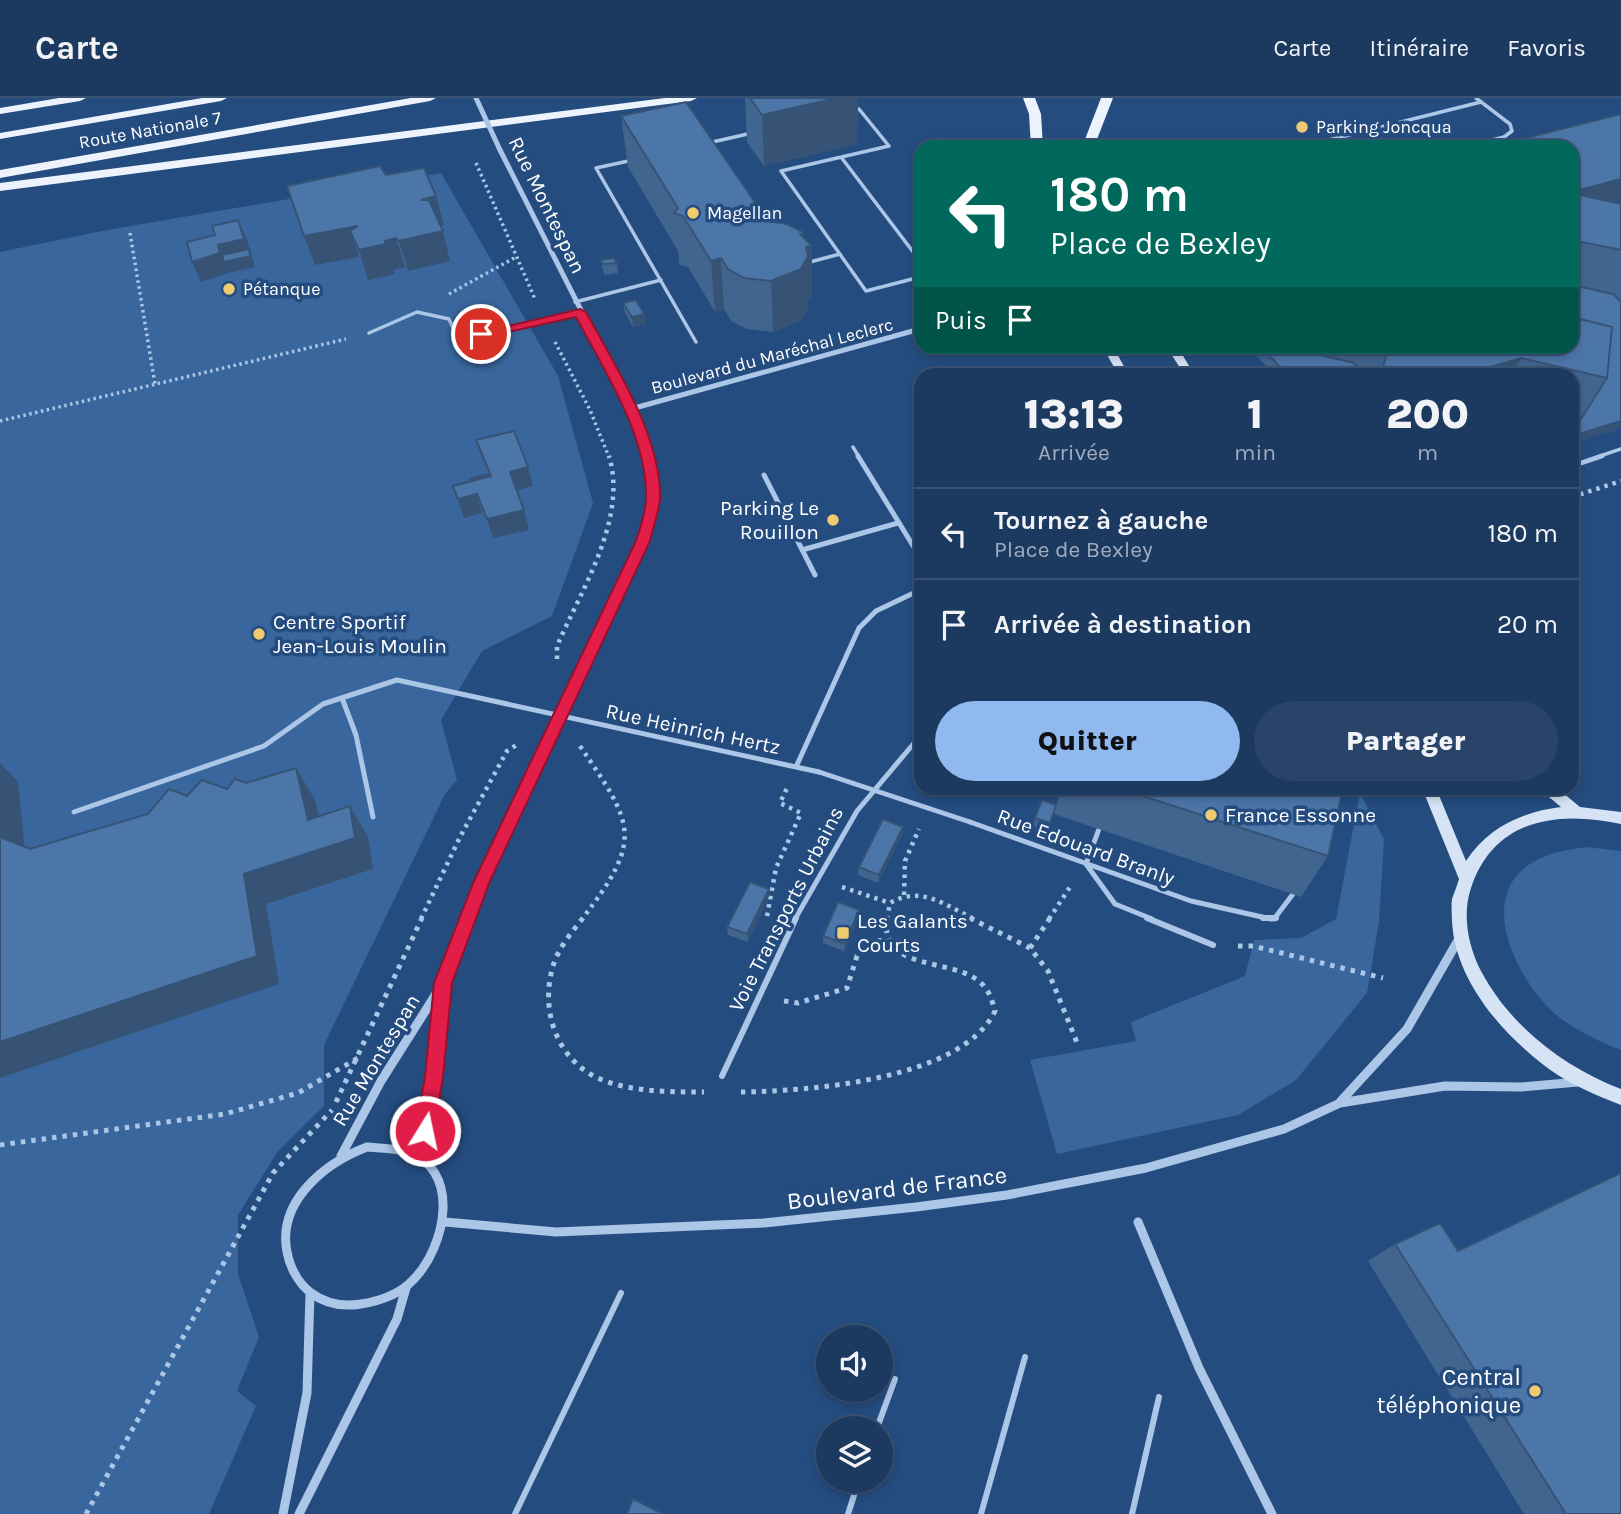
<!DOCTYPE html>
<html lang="fr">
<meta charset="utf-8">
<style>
body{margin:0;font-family:Karla,sans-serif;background:#294468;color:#f1f3f6;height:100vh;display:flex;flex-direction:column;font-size:26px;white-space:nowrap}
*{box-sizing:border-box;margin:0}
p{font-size:23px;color:#a0acbd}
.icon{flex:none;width:38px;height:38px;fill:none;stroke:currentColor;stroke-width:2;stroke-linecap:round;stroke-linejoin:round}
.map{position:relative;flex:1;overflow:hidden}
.panel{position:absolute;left:914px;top:270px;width:665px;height:427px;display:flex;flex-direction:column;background:#1c395f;border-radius:21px;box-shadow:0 4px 10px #0003,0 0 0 2px #3a5374}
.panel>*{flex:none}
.banner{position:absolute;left:914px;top:42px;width:665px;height:214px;border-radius:21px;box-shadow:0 4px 10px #0003,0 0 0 2px #3a5374;background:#00695c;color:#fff;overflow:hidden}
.buttons{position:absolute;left:816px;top:1227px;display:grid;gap:14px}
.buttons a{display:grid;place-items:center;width:77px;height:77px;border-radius:50%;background:#1c395f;box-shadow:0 4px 10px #0003,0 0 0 2px #3a5374;font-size:35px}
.pin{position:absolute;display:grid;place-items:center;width:60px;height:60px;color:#fff;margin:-30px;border:4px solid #fff;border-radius:50%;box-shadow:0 2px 7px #0007}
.me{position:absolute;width:77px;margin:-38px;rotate:10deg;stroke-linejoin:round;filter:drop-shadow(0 0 5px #0008)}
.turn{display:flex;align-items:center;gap:24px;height:147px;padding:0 21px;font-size:32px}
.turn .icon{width:91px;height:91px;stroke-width:2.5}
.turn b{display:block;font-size:49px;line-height:60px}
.then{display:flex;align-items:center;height:66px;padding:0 21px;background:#0003;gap:14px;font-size:26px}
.eta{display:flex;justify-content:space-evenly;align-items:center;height:119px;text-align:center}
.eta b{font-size:42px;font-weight:800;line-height:49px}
.primary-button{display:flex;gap:14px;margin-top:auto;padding:14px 21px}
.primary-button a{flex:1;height:80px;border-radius:42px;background:#90b9f0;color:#111;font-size:28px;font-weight:800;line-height:80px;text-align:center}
.primary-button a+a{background:#294468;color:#f1f3f6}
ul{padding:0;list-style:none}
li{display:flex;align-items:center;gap:21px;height:91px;padding:0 21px;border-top:2px solid #3a5374}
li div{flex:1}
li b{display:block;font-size:26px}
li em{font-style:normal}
header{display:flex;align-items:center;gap:42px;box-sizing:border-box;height:98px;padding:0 35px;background:#1c395f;border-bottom:2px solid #3a5374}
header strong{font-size:33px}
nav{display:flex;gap:38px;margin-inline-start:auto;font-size:24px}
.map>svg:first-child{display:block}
.green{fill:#39669d}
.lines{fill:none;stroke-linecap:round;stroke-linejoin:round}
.path-far2{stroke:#abc6e6;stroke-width:3.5;stroke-dasharray:2.5 3.5;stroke-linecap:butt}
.path-far1{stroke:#abc6e6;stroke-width:4.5;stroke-dasharray:3.5 5;stroke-linecap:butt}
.path{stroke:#abc6e6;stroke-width:5;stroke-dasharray:4.5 6;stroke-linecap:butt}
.lane-far2{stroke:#abc6e6;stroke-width:3.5}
.lane-far1{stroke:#abc6e6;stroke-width:5}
.lane{stroke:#abc6e6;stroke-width:6}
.street-far2{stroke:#abc6e6;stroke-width:5}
.street-far1{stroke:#abc6e6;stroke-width:6}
.street{stroke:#abc6e6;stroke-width:9}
.secondary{fill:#d5e3f5;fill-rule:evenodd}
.primary{fill:#ecf3fd;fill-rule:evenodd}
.lane-bridge{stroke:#abc6e6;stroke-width:5}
.street-bridge{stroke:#abc6e6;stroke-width:5}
.wall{fill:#426590}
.shaded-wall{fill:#365376}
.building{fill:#4d76a8;stroke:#365376;stroke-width:2}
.route{fill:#e11d48;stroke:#92132f;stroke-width:2}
.poi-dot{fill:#efcb70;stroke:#254c7f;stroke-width:2.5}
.labels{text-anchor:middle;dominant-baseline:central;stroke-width:7;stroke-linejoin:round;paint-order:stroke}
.far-poi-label{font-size:18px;fill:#fff;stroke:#254c7f;text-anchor:start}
.far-street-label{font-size:18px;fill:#fff;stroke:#254c7f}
.street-label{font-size:21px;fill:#fff;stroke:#254c7f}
.poi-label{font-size:21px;fill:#fff;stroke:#254c7f;text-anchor:start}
.near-street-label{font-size:24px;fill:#fff;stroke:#254c7f}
.near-poi-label{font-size:24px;fill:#fff;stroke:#254c7f;text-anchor:end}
</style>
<header>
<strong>Carte</strong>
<nav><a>Carte</a><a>Itinéraire</a><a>Favoris</a></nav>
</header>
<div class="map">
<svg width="1621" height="1416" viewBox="0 0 1621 1416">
<rect width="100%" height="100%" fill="#254c7f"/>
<path class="green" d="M441 75 558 278 593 405 552 518 482 553 441 622 457 682 445 696 324 947V1008L278 1053 238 1117V1176L259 1239 237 1293 256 1308 209 1416H0V154L107 132Z
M1360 695 1384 741 1379 824 1367 895 1296 982 1238 1017 1057 1056 1030 962 1136 943 1131 924 1245 878 1254 842 1301 840 1336 821Z
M1586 749 1621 753V952C1598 943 1575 932 1555 916 1519 884 1475 802 1530 766 1547 755 1565 752 1586 749Z"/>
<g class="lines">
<path class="path-far2" d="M476 65 535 201
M130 135 155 286
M449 196 516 159
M555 244 590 312 609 359
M0 323 346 241"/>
<path class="path-far1" d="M1572 399 1621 383
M557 561V548C581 492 628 421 609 358
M580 648C634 727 644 741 582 821
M842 789 890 805
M904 797 905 763 919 731
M767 818 776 770 801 715 780 705 787 690
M421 821 460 739 507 653 518 646
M887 821 890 805C921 787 945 807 974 821
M1049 821 1072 786"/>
<path class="path" d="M583 820C572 834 560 848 554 865 538 913 558 968 608 984 638 994 672 994 704 994
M970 820 1030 850 1048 873 1078 947
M1238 848H1253L1383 880
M1030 850 1050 820
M784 903 798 905 847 890 857 858 869 844 887 842
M741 994C809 993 962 982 995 913 992 902 989 892 980 884 951 859 879 874 887 820
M336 1004 422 820
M0 1047 225 1016 298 995 358 960
M86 1416 273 1075 332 1012"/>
<path class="lane-far2" d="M854 12 859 11 889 48 781 73 866 193 920 179
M708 45 752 35
M1301 49 1481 4
M1465 49 1504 39 1512 33 1510 26 1476 0
M841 59 920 163
M633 62 596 70 696 244
M806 165 840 156
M575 204 661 182
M369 235 417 214 449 221 458 241 580 214
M853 349 859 359
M1597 359 1621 351"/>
<path class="lane-far1" d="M858 358 920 459
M1572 368 1602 358
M764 377 815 477
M802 452 898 425
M342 600 356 637 373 719
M796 669 859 530 876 513 920 492
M74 714 264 648 323 606 397 582 819 674
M970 724 1191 803 1271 821
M1099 731 1086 766 1115 806 1152 821
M795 821 857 713 920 638
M1274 821 1293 796"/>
<path class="lane" d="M1147 820 1213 847
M1263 820H1276
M722 978 796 820
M877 1330 895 1281
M515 1416 621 1195
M848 1416 859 1382
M981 1416 1025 1259
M1132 1416 1159 1299"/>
<path class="street-far2" d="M500 52 631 311 646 359
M631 311 920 231"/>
<path class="street-far1" d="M467 821 482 783 643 443 653 401 646 358"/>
<path class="street" d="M1340 1004 1407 931 1460 839
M367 1049C379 1050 392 1050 404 1053 463 1069 446 1149 413 1182 399 1197 380 1203 361 1206 343 1209 326 1206 311 1195 298 1185 290 1169 287 1154 277 1103 325 1065 367 1049Z
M341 1058 381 983 443 885 468 820
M420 1060 434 979 443 887
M445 1124 556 1134 764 1125 916 1109 1007 1097 1146 1070 1284 1031 1340 1005 1445 988 1521 989 1578 984
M1138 1124 1199 1270 1272 1416
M283 1416 307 1295 310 1195
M299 1416 397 1221 406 1190"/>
<path class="secondary" d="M1102 248H1113L1128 276H1118Z
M1166 248H1177L1194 276H1184Z
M1422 690H1436L1466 763C1488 729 1522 714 1561 709L1543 694 1541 690H1557L1580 709 1621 714V726C1557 712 1494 721 1471 790 1462 816 1468 848 1481 873 1510 928 1564 969 1621 991V1007C1596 997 1571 987 1549 971 1503 937 1455 883 1452 823 1452 816 1451 808 1452 801 1454 795 1457 788 1459 781Z"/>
<path class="primary" d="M59 0H86L80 3 0 16V10Z
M202 0H227L221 3 0 41V35Z
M411 0H436L430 3 0 80V72Z
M665 0H697L691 3 0 93V85Z
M1023 0H1035L1041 16 1043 49H1031L1029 16Z
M1101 0H1113L1094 49H1082Z"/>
<path class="lane-bridge" d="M819 674 970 724"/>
<path class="street-bridge" d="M476 0 500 52"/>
</g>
<path class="wall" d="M745 0H858L857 46 764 68 747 44Z
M1621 16V330L1572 346V276H1274L1248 249 1572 248V49Z
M621 18 768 123 803 134V139L812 148V199L808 200V209L802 222 773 234 747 231 731 223 724 211 715 214 688 169 679 167 678 153 628 69Z
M386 77 436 98 444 127 440 128 450 163 408 173 405 169 394 172 395 176 368 182 359 159 315 167Z
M601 162 617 165 618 175 604 177Z
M623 205 644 216 645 226 633 229 625 215Z
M476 342 533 388 517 393 529 432 493 440 482 415 464 420 453 388 471 383 488 376 482 362Z
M1062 690H1343L1328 758 1301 799 1054 716 1048 733 1033 728 1035 720 1056 707Z
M903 729 902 737 878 785 858 777 859 769Z
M769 791V798L748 844 728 837 727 829Z
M859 812V820L844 853 823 845V838Z
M1395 1146 1458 1153 1621 1416H1524L1368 1163Z"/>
<path class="shaded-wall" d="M837 0H858L857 46 764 68 762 17Z
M1621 81V113L1572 127V94Z
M436 98 444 127 429 131 421 102Z
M238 122 247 142 255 169 228 175 201 184 192 164Z
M358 128 385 143 396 140 405 169 394 172 395 176 368 182 359 152 350 133 359 159 315 167 304 138Z
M443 133 450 163 408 173 399 143Z
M803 134V167L806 149 812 148V199L808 200V209L802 222 773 234 771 183 800 136Z
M721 160 724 211 715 214 711 163Z
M644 216 645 226 633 229 632 219Z
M1521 260 1512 276H1478L1480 272Z
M1621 323V330L1572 346V338Z
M528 369 533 388 515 393 510 374Z
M476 396 482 415 464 420 458 401Z
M524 412 529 432 493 440 487 421Z
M0 665 18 684 26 763 0 742Z
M296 670 315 702 327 750 350 708 368 739 373 771 266 806 279 886 0 980V944L244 776Z
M903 729 902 737 878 785 879 777Z
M769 791V798L748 844 747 836Z
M859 812V820L844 853 845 846Z"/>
<path class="building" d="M750 0H837L762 17Z
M686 4 768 123 787 126 803 134 800 136 812 148 806 149 808 158 801 171 771 183 744 180 728 171 721 160 711 163 683 118 674 115 678 110 621 18Z
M1621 16V81L1572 94V49H1491Z
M380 68 386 77 424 70 436 98 421 102H429L443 133 399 143 396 140 385 143 386 146 359 152 350 133 358 128 304 138 287 88Z
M1572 95 1621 106V152L1572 142Z
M238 122 244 141 218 147 220 155 192 164 187 144 215 137 212 128Z
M248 151 251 158 224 164 222 157Z
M614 160 617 165 602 166 601 162Z
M1572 187 1613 196 1621 204V323L1572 338V318L1581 321 1607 280 1612 229 1572 219Z
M636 202 644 216 632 219 623 205Z
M1572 219 1612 229 1607 280 1521 260 1480 272 1479 276H1381L1389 248H1572Z
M1260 248H1282L1354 265 1363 276H1287Z
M514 333 528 369 510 374 524 412 487 421 477 396 458 401 453 388 491 378 476 342Z
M489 376 490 378 471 383 470 381Z
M296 670 308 722 350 708 355 740 244 776 257 858 0 944V739L30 751 148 716 169 691 187 698 202 682 227 691 235 681 246 685Z
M1118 690H1343L1328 758Z
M1042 702 1056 707 1050 725 1035 720Z
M883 721 903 729 879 777 859 769Z
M750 784 769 791 747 836 727 829Z
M838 804 859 812 845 846 823 838Z
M1621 1075V1416H1566L1395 1146 1440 1125 1458 1153Z
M633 1401 663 1416H627Z"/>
<path class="route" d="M580 211 586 214C615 268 661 337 660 400 659 414 653 430 650 443L490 783 452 885 443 979 434 1033 431 1039 425 1042 418 1039 415 1033 425 979 434 885 474 783 636 443C640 430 646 414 646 401 648 339 604 272 576 219L481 240 475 236Z"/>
<g class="poi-dot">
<circle cx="1302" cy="29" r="7"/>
<circle cx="693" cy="115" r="7"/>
<circle cx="229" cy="191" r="7"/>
<circle cx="833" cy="422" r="7"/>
<circle cx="259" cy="536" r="7"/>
<circle cx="1211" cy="717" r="7"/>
<rect x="836" y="828" width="14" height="14" rx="3.5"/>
<circle cx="1535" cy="1293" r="7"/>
</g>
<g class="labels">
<g class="far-poi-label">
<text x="1316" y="29">Parking Joncqua</text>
<text x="707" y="115">Magellan</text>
<text x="243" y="191">Pétanque</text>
</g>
<g class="far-street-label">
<text transform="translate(150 32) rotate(-10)">Route Nationale 7</text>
<text transform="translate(772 258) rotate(-15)">Boulevard du Maréchal Leclerc</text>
</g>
<g class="street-label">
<text transform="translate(547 107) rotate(64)">Rue Montespan</text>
<text transform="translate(693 631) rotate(12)">Rue Heinrich Hertz</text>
<text transform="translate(1086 749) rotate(20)">Rue Edouard Branly</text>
<text transform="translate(786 811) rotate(-63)">Voie Transports Urbains</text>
<text transform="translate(376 962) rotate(-59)">Rue Montespan</text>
</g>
<g class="poi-label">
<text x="819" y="410" text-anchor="end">Parking Le<tspan x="819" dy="24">Rouillon</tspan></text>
<text x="273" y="524">Centre Sportif<tspan x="273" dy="24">Jean-Louis Moulin</tspan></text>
<text x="1225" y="717">France Essonne</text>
<text x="857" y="823">Les Galants<tspan x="857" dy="24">Courts</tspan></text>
</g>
<g class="near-street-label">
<text transform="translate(897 1090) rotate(-7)">Boulevard de France</text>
</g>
<g class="near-poi-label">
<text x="1521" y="1279">Central<tspan x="1521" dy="28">téléphonique</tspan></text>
</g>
</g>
</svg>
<div class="buttons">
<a><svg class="icon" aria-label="sound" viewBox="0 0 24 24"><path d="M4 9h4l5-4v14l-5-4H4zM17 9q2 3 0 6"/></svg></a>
<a><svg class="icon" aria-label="layers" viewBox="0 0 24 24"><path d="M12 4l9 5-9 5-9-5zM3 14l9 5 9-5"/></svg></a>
</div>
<div class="pin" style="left:481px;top:236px;background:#d93025"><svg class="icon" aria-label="arrive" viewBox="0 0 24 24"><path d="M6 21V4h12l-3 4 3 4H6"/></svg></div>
<svg class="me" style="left:425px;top:1033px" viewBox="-20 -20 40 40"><circle r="17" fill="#e11d48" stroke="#fff" stroke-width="3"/><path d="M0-11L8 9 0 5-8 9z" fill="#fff"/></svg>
<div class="banner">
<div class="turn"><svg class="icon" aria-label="left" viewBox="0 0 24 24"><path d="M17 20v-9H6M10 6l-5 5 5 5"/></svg><div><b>180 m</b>Place de Bexley</div></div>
<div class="then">Puis<svg class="icon" aria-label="arrive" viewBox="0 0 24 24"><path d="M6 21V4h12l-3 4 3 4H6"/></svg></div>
</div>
<section class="panel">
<div class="eta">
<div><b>13:13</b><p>Arrivée</p></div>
<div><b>1</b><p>min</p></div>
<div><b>200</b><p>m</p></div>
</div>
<ul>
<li><svg class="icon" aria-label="left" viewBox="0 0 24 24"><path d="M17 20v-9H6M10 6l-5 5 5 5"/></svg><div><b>Tournez à gauche</b><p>Place de Bexley</p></div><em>180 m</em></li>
<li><svg class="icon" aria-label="arrive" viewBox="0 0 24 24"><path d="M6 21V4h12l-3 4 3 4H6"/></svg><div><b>Arrivée à destination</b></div><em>20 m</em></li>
</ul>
<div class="primary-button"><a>Quitter</a><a>Partager</a></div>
</section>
</div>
